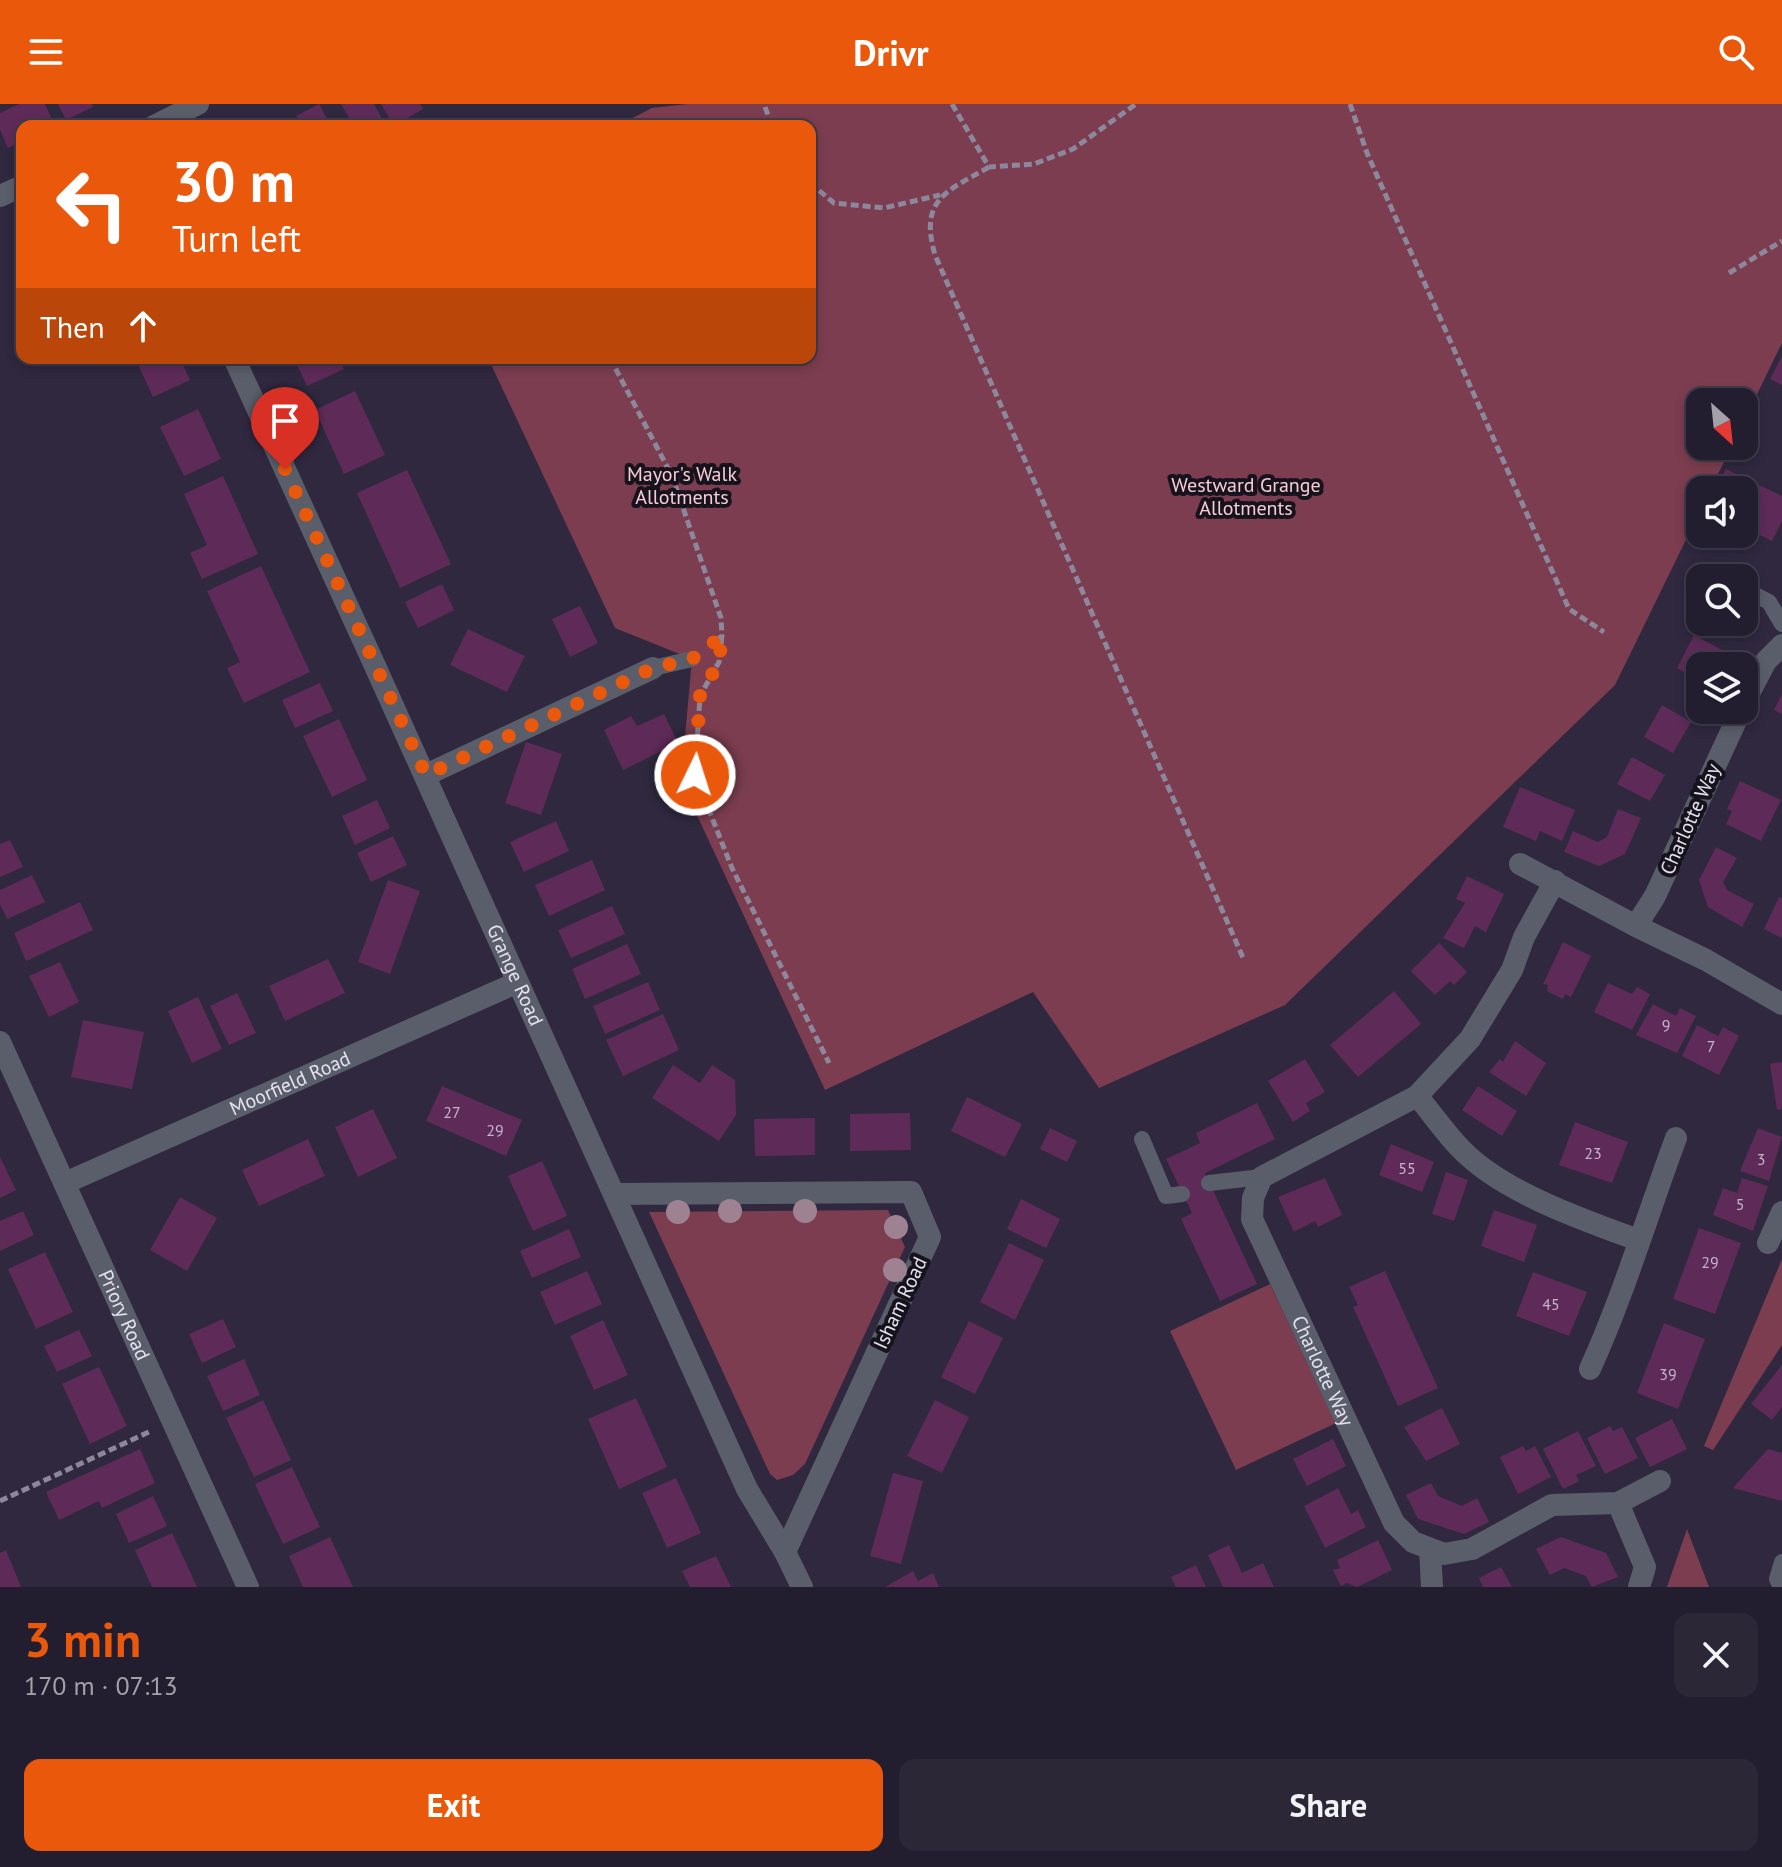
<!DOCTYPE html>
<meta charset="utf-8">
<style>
body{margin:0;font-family:"PT Sans",sans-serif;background:#2b2737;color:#f1f3f6;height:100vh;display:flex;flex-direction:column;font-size:30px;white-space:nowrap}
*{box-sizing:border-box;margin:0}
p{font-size:26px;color:#a3a2aa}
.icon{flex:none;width:44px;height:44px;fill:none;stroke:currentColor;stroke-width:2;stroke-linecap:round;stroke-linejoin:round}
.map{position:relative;height:1483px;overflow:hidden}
.drawer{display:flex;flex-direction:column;background:#231e2f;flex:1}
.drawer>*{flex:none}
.banner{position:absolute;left:16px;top:16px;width:800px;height:244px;border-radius:16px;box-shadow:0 4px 12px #0003,0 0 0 2px #403c4b;background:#ea580c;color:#fff;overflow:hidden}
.needle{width:52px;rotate:153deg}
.buttons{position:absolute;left:1686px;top:284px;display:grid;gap:16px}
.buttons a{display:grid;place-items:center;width:72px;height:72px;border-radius:16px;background:#231e2f;box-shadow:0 4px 12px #0003,0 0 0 2px #403c4b;font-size:40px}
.pin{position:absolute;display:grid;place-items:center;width:68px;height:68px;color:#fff;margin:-82px -34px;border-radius:50% 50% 50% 0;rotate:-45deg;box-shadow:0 0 8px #0007}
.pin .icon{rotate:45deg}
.me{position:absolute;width:88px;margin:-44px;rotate:4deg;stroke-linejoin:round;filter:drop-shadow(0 0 6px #0008)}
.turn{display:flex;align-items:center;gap:28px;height:168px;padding:0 24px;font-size:36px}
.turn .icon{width:104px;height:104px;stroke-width:2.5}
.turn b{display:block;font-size:56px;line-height:68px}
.then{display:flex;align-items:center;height:76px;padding:0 24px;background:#0003;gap:16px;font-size:30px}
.round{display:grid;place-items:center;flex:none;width:84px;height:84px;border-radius:16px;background:#2b2737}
.overview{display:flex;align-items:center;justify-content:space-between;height:136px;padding:0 24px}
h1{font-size:48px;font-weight:700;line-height:60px;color:#ea580c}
.cta{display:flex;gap:16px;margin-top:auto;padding:16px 24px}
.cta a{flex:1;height:92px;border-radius:16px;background:#ea580c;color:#fff;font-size:32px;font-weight:700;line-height:92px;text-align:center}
.cta a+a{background:#2b2737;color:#f1f3f6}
header{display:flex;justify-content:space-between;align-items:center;height:104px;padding:0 24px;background:#ea580c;color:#fff;font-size:36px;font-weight:700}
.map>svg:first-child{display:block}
.green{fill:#7b3d4f}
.building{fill:#5e2b59}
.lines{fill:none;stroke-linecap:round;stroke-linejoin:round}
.path{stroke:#8d879b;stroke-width:5;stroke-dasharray:8 4;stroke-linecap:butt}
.service{stroke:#595e6a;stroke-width:16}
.minor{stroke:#595e6a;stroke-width:22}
.tertiary{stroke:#595e6a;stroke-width:22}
.tree{fill:#9e8292}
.route{stroke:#ea580c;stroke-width:14;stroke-dasharray:0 25.2}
.labels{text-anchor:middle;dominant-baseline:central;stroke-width:8;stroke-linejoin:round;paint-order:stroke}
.number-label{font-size:16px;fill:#c4b4cb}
.park-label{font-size:20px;fill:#f8ccd5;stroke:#16131d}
.street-label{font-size:20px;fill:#e6e1f1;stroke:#16131d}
</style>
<header><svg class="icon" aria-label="menu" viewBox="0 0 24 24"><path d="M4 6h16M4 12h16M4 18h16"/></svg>Drivr<svg class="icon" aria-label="search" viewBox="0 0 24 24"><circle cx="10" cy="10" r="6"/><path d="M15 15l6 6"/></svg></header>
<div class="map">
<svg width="1782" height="1483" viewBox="0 0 1782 1483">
<rect width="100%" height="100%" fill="#2f283f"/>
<path class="green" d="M687 0H1782V239L1744 317V298H1700V342H1732L1710 386H1700V407L1615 581 1285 901 1099 984 1033 888 825 986 681 677 692 555 615 524 488 254H810V22H617L652 4Z
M888 1106 905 1143 805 1360 793 1371 777 1376 770 1370 649 1108Z
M1782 1155V1241L1713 1346 1704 1342Z
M1270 1180 1336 1319 1236 1366 1170 1227Z
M1687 1425 1709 1483H1667Z"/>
<path class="building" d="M19 0H45L55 22H22V38L8 44 0 26V9Z
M58 0H92L93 3 66 16Z
M319 0 331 22H302L296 12Z
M341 0H374L386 22H354Z
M381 0H420L423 5 394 22Z
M1782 252V281L1770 275Z
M135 254H180L190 276 153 293Z
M294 254H339L344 265 307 282Z
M355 287 385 351 344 370 315 306Z
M198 305 221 355 184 372 160 323Z
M1726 365 1782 392V417L1772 437 1744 423V386H1715Z
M407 366 451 460 400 484 357 389Z
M223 372 258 450 202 475 190 449 207 441 184 390Z
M261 462 310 568 244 599 227 564 240 558 207 487Z
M442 480 454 506 418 524 405 498Z
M580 502 598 539 570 553 552 515Z
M1716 518H1739L1735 527Z
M468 525 525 552 507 588 450 561Z
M1694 531 1726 548 1718 562H1700V577L1677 564Z
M320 579 333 607 295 624 282 596Z
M1782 590V610L1774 606Z
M1662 601 1691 618 1673 649 1644 633Z
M664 610 678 639 623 666 604 626 631 612 637 622Z
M339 615 367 676 332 693 303 632Z
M526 638 562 650 541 711 505 699Z
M1632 653 1665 671 1650 697 1617 680Z
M1740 677 1781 696 1761 737 1726 720 1732 707 1727 705Z
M1520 683 1575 706 1562 737 1540 727 1536 737 1503 723Z
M377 696 390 724 355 741 342 712Z
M1618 705 1641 714 1625 750 1599 762 1564 748 1573 727 1598 738 1607 733Z
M556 717 569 747 524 768 510 738Z
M393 732 407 761 371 778 357 749Z
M10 736 23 763 0 773V740Z
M1716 743 1737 754 1723 778 1727 786 1754 800 1742 823 1708 803 1699 776Z
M592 756 605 786 549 812 535 781Z
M32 771 45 798 7 815 0 800V786Z
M1467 772 1504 790 1486 828 1475 822 1464 844 1443 834 1465 799 1456 795Z
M388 776 420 787 390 870 358 858Z
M1779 793 1782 794V834L1764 825Z
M80 798 93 826 26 857 14 829Z
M612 802 625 830 571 854 558 826Z
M1563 838 1591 852 1571 893 1565 890 1563 895 1547 887 1548 881 1543 880Z
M1439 839 1467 868 1454 881 1450 877 1435 891 1411 867Z
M627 840 641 870 585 895 572 865Z
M328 855 345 889 285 917 269 882Z
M60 858 79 898 49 913 29 872Z
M648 878 660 906 605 930 593 902Z
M1608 879 1632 890 1637 883 1650 890 1632 926 1594 908Z
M1394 887 1421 920 1358 973 1330 941Z
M237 889 256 929 229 941 210 902Z
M198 893 222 945 192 959 168 907Z
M1653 900 1676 912 1680 904 1696 912 1677 949 1636 931Z
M663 910 679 946 623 972 606 936Z
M83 916 144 928 132 985 71 973Z
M1697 921 1718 932 1723 923 1739 932 1719 971 1682 952Z
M1515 937 1546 959 1526 992 1489 968 1500 955 1503 958Z
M1305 955 1325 988 1306 999 1310 1007 1293 1018 1268 977Z
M1782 958V1005L1777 1006 1770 960Z
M673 961 700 979 712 961 735 976 736 1011 719 1037 652 994Z
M442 982 522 1016 506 1052 426 1017Z
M1478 982 1517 1007 1502 1032 1462 1006Z
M967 993 1022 1020 1005 1053 951 1027Z
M1257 999 1275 1035 1205 1069 1257 1180 1220 1197 1181 1115 1192 1109 1166 1055 1200 1039 1196 1029Z
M373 1005 397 1054 358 1073 335 1023Z
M910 1009 911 1046 850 1047V1010Z
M815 1014V1051L755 1052 754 1015Z
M1575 1018 1628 1038 1612 1079 1559 1061Z
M1050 1024 1077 1037 1067 1058 1040 1045Z
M1758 1024 1782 1033 1769 1077 1740 1067Z
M308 1035 325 1072 259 1102 242 1066Z
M1391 1040 1434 1058 1422 1088 1379 1071Z
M0 1053 16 1086 0 1094Z
M542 1057 567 1112 533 1127 508 1072Z
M1446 1068 1468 1076 1454 1117 1432 1110Z
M1325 1074 1342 1111 1318 1123 1315 1117 1294 1128 1278 1093Z
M1742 1074 1768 1082 1753 1127 1713 1111 1723 1084 1737 1089Z
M180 1093 217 1114 187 1167 150 1146Z
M1021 1095 1060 1115 1046 1144 1007 1125Z
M1494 1106 1537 1121 1524 1158 1481 1142Z
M23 1107 34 1131 0 1147V1117Z
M1699 1124 1741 1139 1715 1210 1673 1195Z
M569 1125 581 1153 532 1174 520 1147Z
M1009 1139 1044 1156 1015 1216 980 1198Z
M45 1148 73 1208 36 1225 8 1165Z
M587 1167 602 1200 555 1221 540 1188Z
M1385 1167 1438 1284 1398 1302 1353 1203 1358 1201 1349 1183Z
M1533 1168 1587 1188 1569 1232 1516 1212Z
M223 1215 236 1243 202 1259 189 1230Z
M603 1216 628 1271 594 1286 570 1232Z
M969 1217 1003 1234 975 1290 941 1273Z
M1664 1219 1705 1235 1678 1305 1637 1289Z
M79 1226 92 1252 57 1268 44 1242Z
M244 1255 260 1291 223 1307 207 1272Z
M1782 1261V1303L1772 1316 1751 1300Z
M99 1263 127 1322 90 1340 62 1280Z
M636 1294 667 1363 619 1385 588 1315Z
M263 1296 291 1356 254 1373 226 1314Z
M935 1296 969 1313 942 1369 907 1352Z
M1442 1304 1460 1340 1426 1357 1404 1323Z
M1672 1315 1687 1345 1650 1363 1635 1334Z
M1610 1322 1613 1327 1622 1323 1638 1354 1605 1370 1587 1334Z
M1578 1327 1596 1362 1576 1371 1579 1377 1563 1385 1543 1345Z
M1333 1335 1346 1362 1307 1382 1293 1355Z
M1523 1342 1526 1347 1535 1342 1551 1373 1518 1390 1500 1353Z
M140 1345 155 1379 102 1404 99 1397 59 1416 46 1388Z
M1768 1345 1782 1349V1397L1733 1384Z
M292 1363 320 1423 283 1440 255 1380Z
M893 1369 923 1377 901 1460 870 1452Z
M676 1374 701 1429 667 1444 642 1389Z
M1431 1379 1438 1392 1462 1402 1477 1394 1489 1418 1464 1430 1418 1415 1406 1391Z
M1338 1384 1351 1410 1358 1406 1366 1423 1325 1444 1304 1402Z
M153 1392 167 1422 129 1439 116 1410Z
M172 1429 186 1459 197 1483H152L135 1446Z
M330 1433 353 1483H303L289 1452Z
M1561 1433 1606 1449 1618 1473 1592 1483 1586 1472 1564 1464 1550 1471 1536 1445Z
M1378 1436 1392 1466 1357 1483 1347 1479 1341 1482 1333 1466 1340 1464 1337 1456Z
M1229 1441 1242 1469 1263 1459 1274 1483H1223L1208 1451Z
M6 1446 21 1483H0V1449Z
M716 1452 731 1483H690L682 1467Z
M1196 1461 1206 1483H1176L1171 1473Z
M1501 1463 1512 1483H1483L1479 1474Z
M913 1467 918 1477 933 1469 939 1483H885Z"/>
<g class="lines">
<path class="path" d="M952 0 989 63 1034 60 1073 45 1136 0
M1350 0 1367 49 1569 505 1604 528
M765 3 772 22
M989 63C946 88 919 95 935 151L1244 856
M810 79 834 99 884 104 940 91
M1729 169 1782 137
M610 254 672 372 721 514 722 532 709 542
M722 532 719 558 700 592 695 671 732 764 829 959
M0 1397 151 1327"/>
<path class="service" d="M1711 468 1723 474
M1744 485 1769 498 1782 520
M653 564 692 555
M1142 1035 1166 1092 1182 1090
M1209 1079 1262 1073
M1781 1483 1777 1475 1782 1458"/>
<g class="minor">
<path d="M1744 599 1766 557 1782 541"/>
<path d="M1741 606 1655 792 1636 822 1706 856 1782 900"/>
<path d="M426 671 653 564"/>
<path d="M1520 760 1636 822"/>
<path id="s1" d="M1555 777 1524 833 1512 866 1470 935 1417 992 1262 1073 1253 1094 1252 1115 1394 1419 1413 1438 1444 1450 1472 1445 1552 1401 1618 1399 1660 1377"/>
<path id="s2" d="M0 938 248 1483"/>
<path d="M1417 992C1432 1009 1445 1029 1461 1045 1502 1088 1583 1116 1638 1136"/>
<path id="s3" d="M65 1079 516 879"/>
<path d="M614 1090 911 1088 930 1133 785 1448"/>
<path d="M1768 1139 1782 1108"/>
<path d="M1590 1265C1624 1190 1647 1112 1676 1034"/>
<path d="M1618 1399 1645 1463 1639 1483"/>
<path d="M1430 1445 1432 1483"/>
</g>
<g class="tertiary">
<path d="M154 22 198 0"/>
<path d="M0 92 22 82"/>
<path id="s4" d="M234 254C407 630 577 1007 747 1385L785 1448 802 1483"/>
</g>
</g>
<g class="tree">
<circle cx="730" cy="1107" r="12"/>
<circle cx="805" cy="1107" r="12"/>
<circle cx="678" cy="1108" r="12"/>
<circle cx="896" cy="1123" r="12"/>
<circle cx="895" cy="1166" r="12"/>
</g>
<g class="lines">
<path class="route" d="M285 365 426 671 653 564 692 555 722 532 719 558 700 592 695 671"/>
</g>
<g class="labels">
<g class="number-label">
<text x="1666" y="921">9</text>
<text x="1711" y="942">7</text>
<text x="452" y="1008">27</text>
<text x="495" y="1026">29</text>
<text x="1593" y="1049">23</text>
<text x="1761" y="1055">3</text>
<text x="1407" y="1064">55</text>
<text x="1740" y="1100">5</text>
<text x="1710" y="1158">29</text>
<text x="1551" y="1200">45</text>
<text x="1668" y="1270">39</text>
</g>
<g class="park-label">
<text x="682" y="370">Mayor's Walk<tspan x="682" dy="23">Allotments</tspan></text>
<text x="1246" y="381">Westward Grange<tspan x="1246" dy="23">Allotments</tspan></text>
</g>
<g class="street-label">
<text transform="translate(1690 715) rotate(-66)">Charlotte Way</text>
<text stroke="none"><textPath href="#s4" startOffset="678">Grange Road</textPath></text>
<text stroke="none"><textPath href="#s3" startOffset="246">Moorfield Road</textPath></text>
<text transform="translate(900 1199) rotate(-65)">Isham Road</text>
<text stroke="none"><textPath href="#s2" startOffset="300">Priory Road</textPath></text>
<text stroke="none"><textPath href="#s1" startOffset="644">Charlotte Way</textPath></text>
</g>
</g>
</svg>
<div class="buttons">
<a><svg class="needle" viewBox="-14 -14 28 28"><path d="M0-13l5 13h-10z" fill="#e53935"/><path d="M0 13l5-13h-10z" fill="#a3a2aa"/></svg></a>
<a><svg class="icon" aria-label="sound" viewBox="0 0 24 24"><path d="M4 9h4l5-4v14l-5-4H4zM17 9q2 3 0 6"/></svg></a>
<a><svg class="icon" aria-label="search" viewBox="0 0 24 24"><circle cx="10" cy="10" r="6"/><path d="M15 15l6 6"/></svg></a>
<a><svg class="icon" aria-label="layers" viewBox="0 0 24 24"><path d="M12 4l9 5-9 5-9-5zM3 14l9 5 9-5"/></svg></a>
</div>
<div class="pin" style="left:285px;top:365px;background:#d93025"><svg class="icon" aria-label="arrive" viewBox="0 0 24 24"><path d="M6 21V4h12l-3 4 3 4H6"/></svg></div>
<svg class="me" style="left:695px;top:671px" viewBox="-20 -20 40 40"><circle r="17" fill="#ea580c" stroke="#fff" stroke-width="3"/><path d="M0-11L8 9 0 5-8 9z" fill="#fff"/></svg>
<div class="banner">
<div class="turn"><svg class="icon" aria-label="left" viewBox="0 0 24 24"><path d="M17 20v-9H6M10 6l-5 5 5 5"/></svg><div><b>30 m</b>Turn left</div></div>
<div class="then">Then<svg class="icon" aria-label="ahead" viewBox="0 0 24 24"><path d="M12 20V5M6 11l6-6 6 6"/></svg></div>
</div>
</div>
<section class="drawer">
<div class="overview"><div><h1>3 min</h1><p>170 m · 07:13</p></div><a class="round"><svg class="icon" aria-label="close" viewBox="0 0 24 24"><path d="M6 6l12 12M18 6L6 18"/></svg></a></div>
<div class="cta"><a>Exit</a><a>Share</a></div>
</section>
